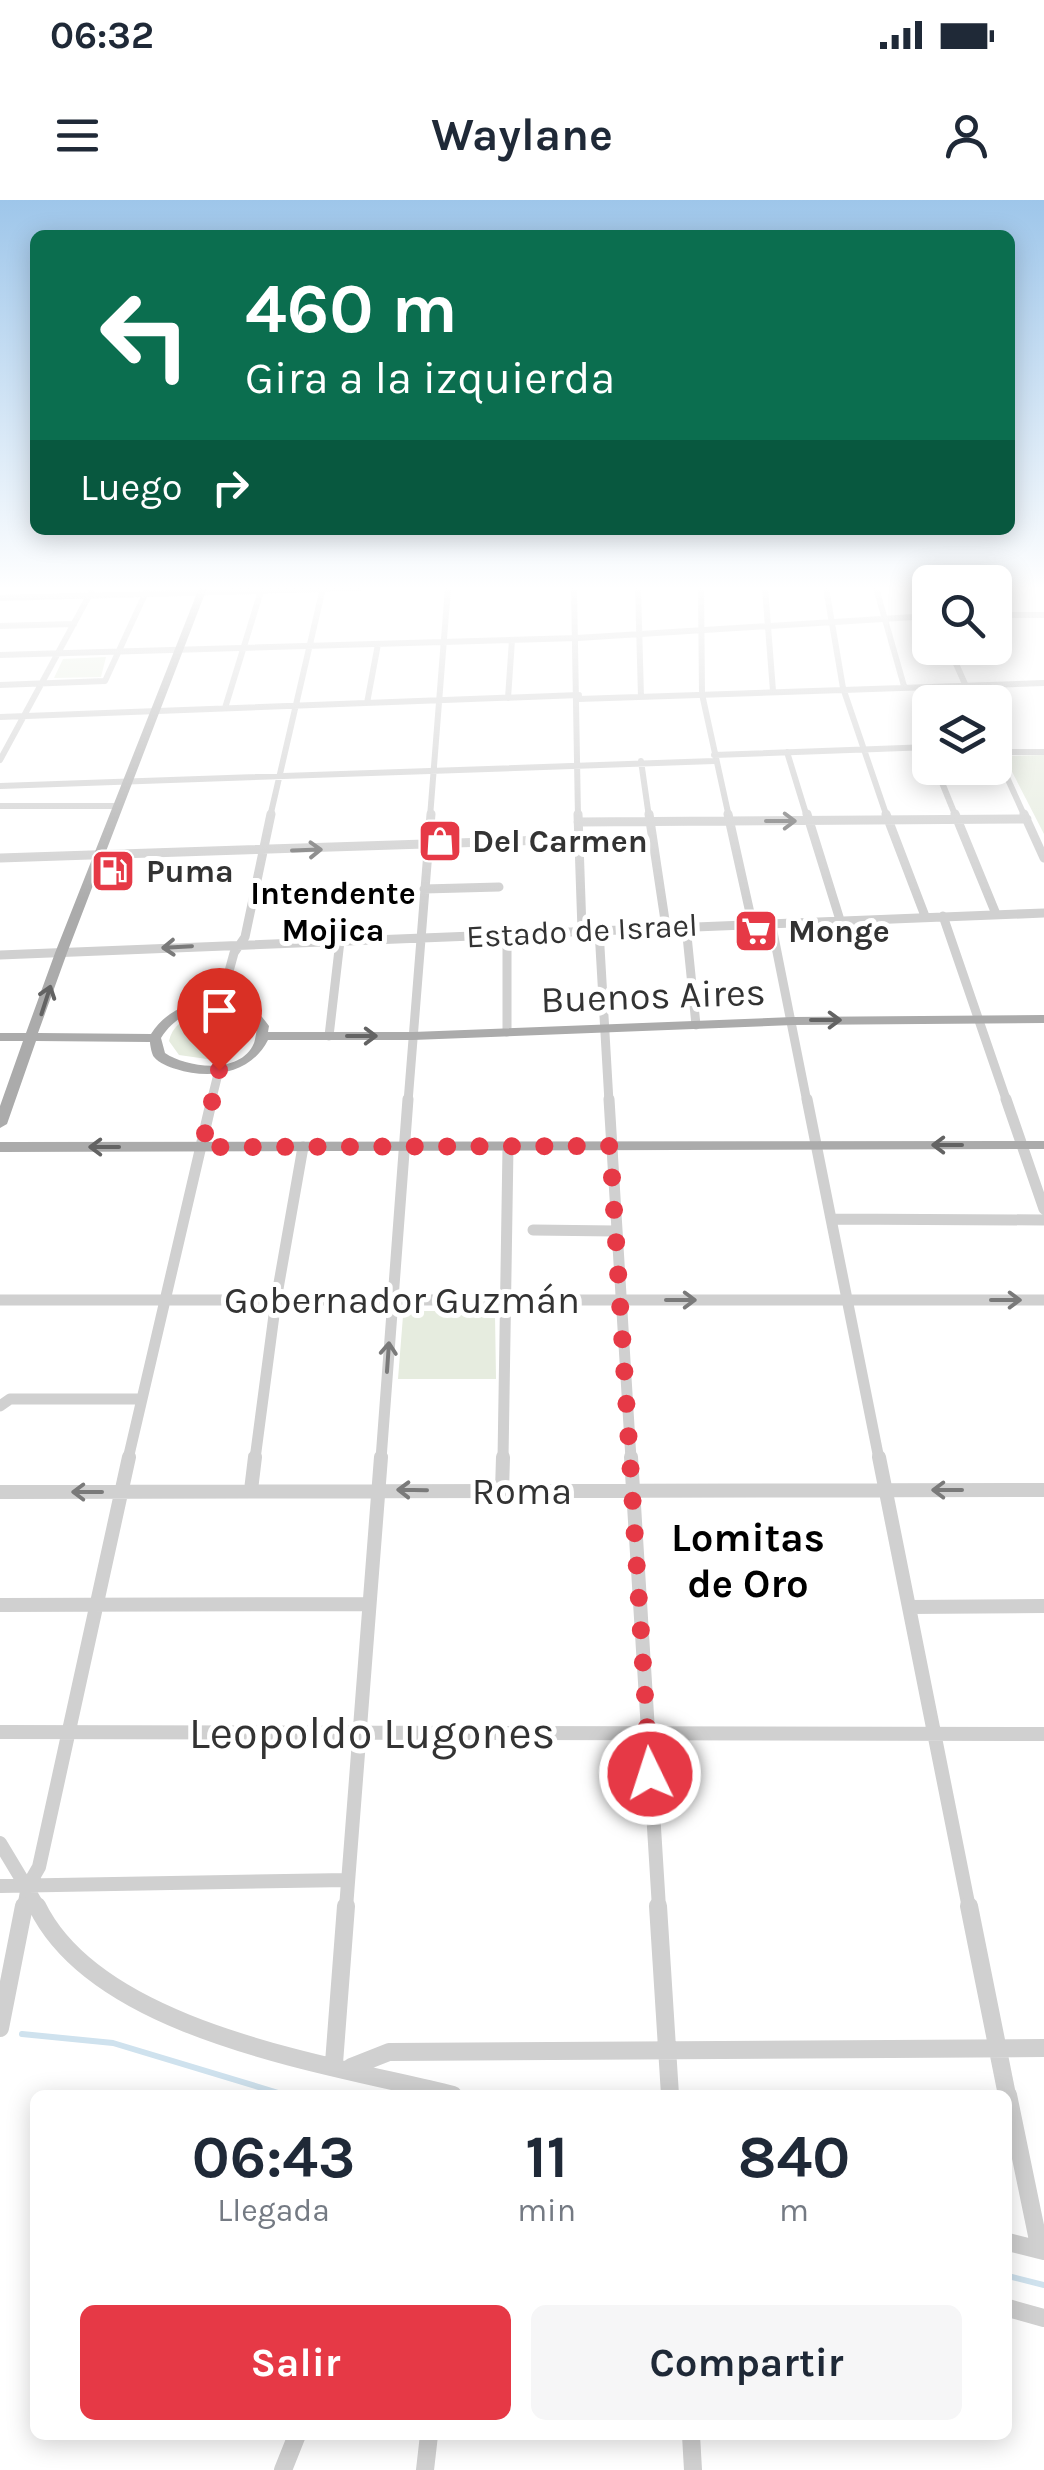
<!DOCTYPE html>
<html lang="es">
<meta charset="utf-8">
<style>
body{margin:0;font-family:Karla,sans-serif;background:#f6f6f7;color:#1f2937;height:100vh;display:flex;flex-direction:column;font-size:38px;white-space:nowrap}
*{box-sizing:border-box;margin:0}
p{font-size:32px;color:#747a83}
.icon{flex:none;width:55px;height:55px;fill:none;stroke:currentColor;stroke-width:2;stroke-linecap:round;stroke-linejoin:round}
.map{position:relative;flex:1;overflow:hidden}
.panel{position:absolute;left:30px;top:1890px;width:982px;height:350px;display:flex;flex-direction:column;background:#fff;border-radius:15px;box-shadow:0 5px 25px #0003}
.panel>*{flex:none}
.guide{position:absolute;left:30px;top:30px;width:985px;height:305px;border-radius:15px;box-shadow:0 5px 25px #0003;background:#0b6e4f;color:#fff;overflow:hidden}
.controls{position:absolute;left:912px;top:365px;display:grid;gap:20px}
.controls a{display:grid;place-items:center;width:100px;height:100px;border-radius:15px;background:#fff;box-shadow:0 5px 25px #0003;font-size:50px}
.pin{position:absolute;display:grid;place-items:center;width:85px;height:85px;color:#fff;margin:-102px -42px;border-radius:50% 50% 50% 0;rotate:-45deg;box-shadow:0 0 10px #0007}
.pin .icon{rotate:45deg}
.me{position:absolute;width:110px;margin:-55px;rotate:356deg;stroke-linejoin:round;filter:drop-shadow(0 0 8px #0008)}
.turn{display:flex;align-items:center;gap:35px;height:210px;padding:0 50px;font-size:45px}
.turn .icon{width:130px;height:130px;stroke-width:2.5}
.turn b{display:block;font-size:70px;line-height:85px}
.then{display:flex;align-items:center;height:95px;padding:0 50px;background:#0003;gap:20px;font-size:38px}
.eta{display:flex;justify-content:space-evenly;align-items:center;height:170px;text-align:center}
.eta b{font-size:60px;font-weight:700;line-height:70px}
.button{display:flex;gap:20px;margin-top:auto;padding:20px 50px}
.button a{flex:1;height:115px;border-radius:15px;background:#e63946;color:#fff;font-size:40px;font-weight:700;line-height:115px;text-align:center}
.button a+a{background:#f6f6f7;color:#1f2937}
.status{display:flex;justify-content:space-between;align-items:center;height:70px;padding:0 50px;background:#fff;direction:ltr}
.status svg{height:28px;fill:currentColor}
header{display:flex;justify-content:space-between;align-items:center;height:130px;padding:0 50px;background:#fff;font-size:45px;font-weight:700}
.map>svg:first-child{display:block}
.green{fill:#e6ecdf}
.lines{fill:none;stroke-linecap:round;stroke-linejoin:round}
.stream{stroke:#cfe2ee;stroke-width:6}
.minor-far4{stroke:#d0d0d0;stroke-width:6}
.minor-far3{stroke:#d0d0d0;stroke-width:9}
.minor-far2{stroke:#d0d0d0;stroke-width:11}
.minor-far1{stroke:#d0d0d0;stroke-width:14}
.minor{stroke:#d0d0d0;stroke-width:18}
.major{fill:#ababab;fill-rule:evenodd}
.oneway{stroke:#7a7a7a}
.oneway2{stroke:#636363}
.route{stroke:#e63946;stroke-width:18;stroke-dasharray:0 32.4}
.labels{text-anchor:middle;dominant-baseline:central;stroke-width:10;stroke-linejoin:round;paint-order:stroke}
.far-poi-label{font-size:32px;font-weight:bold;fill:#333;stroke:#fff;text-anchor:start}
.far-neighbourhood-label{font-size:32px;font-weight:bold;fill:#000;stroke:#fff}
.far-street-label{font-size:32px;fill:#333;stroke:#fff}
.street-label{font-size:38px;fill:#333;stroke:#fff}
.neighbourhood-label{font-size:40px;font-weight:bold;fill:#000;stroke:#fff}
.near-street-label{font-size:45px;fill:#333;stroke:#fff}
</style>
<div class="status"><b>06:32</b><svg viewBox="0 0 49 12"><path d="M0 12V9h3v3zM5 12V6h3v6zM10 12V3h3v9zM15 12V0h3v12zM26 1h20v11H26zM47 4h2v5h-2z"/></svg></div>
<header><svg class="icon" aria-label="menu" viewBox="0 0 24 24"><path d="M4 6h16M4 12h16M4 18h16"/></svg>Waylane<svg class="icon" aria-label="person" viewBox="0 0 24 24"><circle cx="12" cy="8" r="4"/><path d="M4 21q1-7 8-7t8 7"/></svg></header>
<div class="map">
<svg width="1044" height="2270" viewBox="0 0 1044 2270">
<rect width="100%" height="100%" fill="#fff"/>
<path class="green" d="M106 457 101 477 54 478 63 459Z
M1044 555V634L1004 556Z
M200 813 238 816 249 830 245 845 214 860 179 855 169 841C173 824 185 819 200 813Z
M409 1111H489L495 1115 496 1179H398L403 1116Z"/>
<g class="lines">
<path class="stream" d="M22 1834 113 1843 285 1895
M1008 2076 1044 2085"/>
<path class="minor-far4" d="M574 388 578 617
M638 388 641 497
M701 388 702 494 729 617
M765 388 773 491
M826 388 843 488 887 617
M876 388 904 486
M925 388 930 402
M0 398 360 388
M995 415H1044
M0 426 74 424
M949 448 973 502
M0 455 577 438 930 416
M0 485 105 481 146 392
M508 498 512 440
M579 499 1044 483
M367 503 378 444
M225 508 261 391
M0 517 579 495
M995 551 1025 617
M787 552 807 617
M996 552H1044
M714 555 930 547
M0 560 91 392
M641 561 649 617
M936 568 956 617
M0 586 714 561
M0 606H118
M270 617 323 388
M430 617 448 388"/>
<path class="minor-far3" d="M578 614 582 730
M649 614 666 727
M728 614 752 722
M807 614 840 720
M886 614 925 716
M955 614 996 714
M1024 614 1044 658
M578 622 1027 619
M0 658 576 639
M424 689 499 687
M943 716 1007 902
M771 722 807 902
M686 726 696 825
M599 730 609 902
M507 734V832
M0 755 1044 713
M220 804 234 753 245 737 271 614
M329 836 340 741
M211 902 219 870
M408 902 431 614"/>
<path class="minor-far2" d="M609 899 631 1259
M807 899 879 1259
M1006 899 1044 1009
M831 1019 1044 1020
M533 1030 615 1031
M0 1100H1044
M0 1206 10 1199H142
M128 1259 212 899
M255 1259 276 1100 303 947
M381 1259 408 899
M503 1259 508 947"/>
<path class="minor-far1" d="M631 1257 659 1708
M879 1257 969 1708
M251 1290 255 1257
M502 1291 503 1257
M0 1292 1044 1290
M0 1405 368 1404
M909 1407 1044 1406
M0 1532 1044 1534
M0 1643 39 1708
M0 1686 347 1680
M24 1708 28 1686 39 1667 129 1257
M346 1708 381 1257"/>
<path class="minor" d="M37 1706C98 1832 329 1864 453 1895
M658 1706 670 1895
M969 1706 1007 1895
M0 1828 24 1706
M334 1863 346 1706
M351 1867 389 1852 1044 1848
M1008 1895 1040 2050
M1008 2042 1044 2051
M1008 2108 1044 2118
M691 2235 693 2270
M283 2270 297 2235
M425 2270 429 2235"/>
<path class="major" d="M199 388H207L67 753 38 833 151 834C170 804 204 797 237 804 239 804 251 807 253 808 259 812 265 821 269 826L268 832H413L793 817 1044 815V823L793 825 413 840H268C251 874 210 880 176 869 169 867 159 863 154 857 152 855 150 845 150 842L36 841 7 924 0 928V906L23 841H0V833H26L55 753ZM210 808C230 807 243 812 257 827 257 829 255 841 254 843 241 875 187 868 165 853L161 838C173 819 189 811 210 808Z
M1044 941V949L0 952V942Z"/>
</g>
<defs><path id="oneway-shaft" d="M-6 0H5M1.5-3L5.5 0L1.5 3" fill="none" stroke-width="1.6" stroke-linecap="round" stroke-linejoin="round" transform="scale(2.5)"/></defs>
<g class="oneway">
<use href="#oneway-shaft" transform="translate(781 621)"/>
<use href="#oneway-shaft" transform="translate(307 650) rotate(-2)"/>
<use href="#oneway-shaft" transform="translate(177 747) rotate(177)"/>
<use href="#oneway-shaft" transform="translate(681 1100)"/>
<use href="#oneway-shaft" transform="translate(1006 1100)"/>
<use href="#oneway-shaft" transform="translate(388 1157) rotate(-86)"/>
<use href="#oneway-shaft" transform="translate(412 1290) rotate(-179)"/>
<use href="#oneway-shaft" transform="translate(947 1290) rotate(180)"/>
<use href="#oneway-shaft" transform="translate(87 1292) rotate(180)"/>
</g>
<g class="oneway2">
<use href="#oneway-shaft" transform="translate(46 800) rotate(-72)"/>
<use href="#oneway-shaft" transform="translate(826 820)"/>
<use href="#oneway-shaft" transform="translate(362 836)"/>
<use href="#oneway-shaft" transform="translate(947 945) rotate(-180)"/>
<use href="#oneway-shaft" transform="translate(104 947) rotate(180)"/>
</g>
<linearGradient id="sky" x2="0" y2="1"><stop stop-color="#9ec6ea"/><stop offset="0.55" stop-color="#fff"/><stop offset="1" stop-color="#fff" stop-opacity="0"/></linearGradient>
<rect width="1044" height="706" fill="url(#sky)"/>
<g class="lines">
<path class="route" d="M219 870 202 947 610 946 650 1574"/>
</g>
<defs>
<symbol id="shop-square" viewBox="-11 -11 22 22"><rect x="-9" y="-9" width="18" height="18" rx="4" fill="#e63946" stroke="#fff"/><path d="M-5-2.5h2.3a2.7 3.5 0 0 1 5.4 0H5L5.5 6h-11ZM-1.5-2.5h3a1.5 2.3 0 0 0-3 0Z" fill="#fff"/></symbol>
<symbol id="fuel-square" viewBox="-11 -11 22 22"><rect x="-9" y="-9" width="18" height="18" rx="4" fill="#e63946" stroke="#fff"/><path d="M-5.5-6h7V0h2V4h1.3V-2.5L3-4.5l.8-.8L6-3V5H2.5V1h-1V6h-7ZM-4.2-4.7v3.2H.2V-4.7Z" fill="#fff"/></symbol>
<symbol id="supermarket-square" viewBox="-11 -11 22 22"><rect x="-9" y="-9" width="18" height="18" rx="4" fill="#e63946" stroke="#fff"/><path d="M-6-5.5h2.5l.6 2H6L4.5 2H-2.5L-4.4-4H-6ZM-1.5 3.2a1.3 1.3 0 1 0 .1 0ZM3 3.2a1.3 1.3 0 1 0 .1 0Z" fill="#fff"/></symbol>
</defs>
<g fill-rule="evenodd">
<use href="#shop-square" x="415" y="616" width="50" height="50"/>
<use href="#fuel-square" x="88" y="646" width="50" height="50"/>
<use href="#supermarket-square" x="731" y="706" width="50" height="50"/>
</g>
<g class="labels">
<g class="far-poi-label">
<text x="472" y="641">Del Carmen</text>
<text x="146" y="671">Puma</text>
<text x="788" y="731">Monge</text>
</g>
<g class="far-neighbourhood-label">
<text x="333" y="693">Intendente<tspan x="333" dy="37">Mojica</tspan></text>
</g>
<g class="far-street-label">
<text transform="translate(582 731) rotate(-3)">Estado de Israel</text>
</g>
<g class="street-label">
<text transform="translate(653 796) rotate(-2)">Buenos Aires</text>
<text x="402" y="1100">Gobernador Guzmán</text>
<text x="522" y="1291">Roma</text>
</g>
<g class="neighbourhood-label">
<text x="748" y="1337">Lomitas<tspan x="748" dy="46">de Oro</tspan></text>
</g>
<g class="near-street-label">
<text x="372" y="1533">Leopoldo Lugones</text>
</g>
</g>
</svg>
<div class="controls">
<a><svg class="icon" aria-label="search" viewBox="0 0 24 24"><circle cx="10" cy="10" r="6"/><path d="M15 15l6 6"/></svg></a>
<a><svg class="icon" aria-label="layers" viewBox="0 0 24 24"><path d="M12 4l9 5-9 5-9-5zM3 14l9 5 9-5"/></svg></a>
</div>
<div class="pin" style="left:219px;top:870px;background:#d93025"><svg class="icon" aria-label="arrive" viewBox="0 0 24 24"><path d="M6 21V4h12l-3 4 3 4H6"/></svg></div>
<svg class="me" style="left:650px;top:1574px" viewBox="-20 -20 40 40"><circle r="17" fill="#e63946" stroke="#fff" stroke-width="3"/><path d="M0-11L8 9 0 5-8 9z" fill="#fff"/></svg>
<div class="guide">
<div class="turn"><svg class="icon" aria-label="left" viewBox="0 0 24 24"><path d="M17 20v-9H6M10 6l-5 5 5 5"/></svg><div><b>460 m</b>Gira a la izquierda</div></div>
<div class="then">Luego<svg class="icon" aria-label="right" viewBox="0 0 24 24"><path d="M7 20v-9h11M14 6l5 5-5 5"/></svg></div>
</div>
<section class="panel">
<div class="eta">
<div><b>06:43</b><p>Llegada</p></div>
<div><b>11</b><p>min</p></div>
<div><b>840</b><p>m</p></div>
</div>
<div class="button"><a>Salir</a><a>Compartir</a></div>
</section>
</div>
